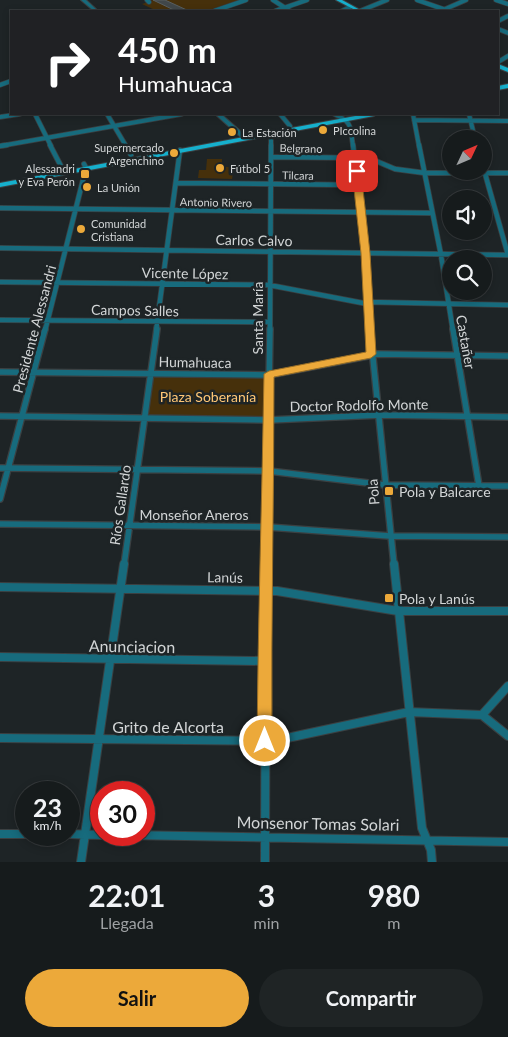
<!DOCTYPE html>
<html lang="es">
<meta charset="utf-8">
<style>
body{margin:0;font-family:Lato,sans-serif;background:#1f2425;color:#f1f3f6;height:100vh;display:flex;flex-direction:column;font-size:19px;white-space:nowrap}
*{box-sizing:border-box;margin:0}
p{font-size:16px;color:#9ea1a3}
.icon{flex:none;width:28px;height:28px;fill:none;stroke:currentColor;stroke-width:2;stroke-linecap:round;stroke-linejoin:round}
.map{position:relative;height:862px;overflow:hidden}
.details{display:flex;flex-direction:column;background:#161b1c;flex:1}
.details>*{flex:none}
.top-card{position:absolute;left:10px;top:10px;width:489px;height:105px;border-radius:0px;box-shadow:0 2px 8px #0003,0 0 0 1px #35393b;background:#202124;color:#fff;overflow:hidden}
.needle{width:32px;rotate:46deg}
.controls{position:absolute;left:442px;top:130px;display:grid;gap:10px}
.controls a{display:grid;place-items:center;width:50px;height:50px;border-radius:50%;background:#161b1c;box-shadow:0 2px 8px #0003,0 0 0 1px #35393b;font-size:25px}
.speed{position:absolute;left:15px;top:781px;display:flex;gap:10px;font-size:25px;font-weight:700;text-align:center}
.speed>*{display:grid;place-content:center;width:65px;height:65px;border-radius:50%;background:#161b1c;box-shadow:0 2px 8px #0003,0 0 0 1px #35393b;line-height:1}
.speed small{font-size:12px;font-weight:400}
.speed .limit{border:8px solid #d22;background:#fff;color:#111}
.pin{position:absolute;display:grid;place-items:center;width:42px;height:42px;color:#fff;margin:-21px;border-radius:10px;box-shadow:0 2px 8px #0006}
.me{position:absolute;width:55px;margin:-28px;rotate:0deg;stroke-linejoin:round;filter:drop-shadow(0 0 4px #0008)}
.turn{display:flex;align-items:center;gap:18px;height:105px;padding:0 25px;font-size:22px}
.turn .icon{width:65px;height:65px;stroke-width:2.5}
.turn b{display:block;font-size:35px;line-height:42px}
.eta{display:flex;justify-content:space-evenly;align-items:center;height:85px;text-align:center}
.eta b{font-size:30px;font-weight:700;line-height:35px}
.action{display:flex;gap:10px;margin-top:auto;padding:10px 25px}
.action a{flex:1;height:58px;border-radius:30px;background:#eca93a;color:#111;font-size:20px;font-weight:700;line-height:58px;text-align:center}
.action a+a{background:#1f2425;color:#f1f3f6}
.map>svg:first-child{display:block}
.green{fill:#46300b}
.building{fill:#414749;stroke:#585f60}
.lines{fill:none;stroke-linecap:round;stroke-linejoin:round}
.minor-far3-casing{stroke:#3b4042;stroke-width:5.5}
.minor-far2-casing{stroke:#3b4042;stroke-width:6}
.minor-far1-casing{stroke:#3b4042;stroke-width:8}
.minor-casing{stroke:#3b4042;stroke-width:10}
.tertiary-casing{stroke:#3b4042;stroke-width:2}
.primary-casing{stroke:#3b4042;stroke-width:2}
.minor-far3{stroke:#176b7d;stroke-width:4}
.minor-far2{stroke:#176b7d;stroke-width:4.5}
.minor-far1{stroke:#176b7d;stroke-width:5.5}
.minor{stroke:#176b7d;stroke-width:8}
.tertiary{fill:#176b7d;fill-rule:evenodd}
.primary{fill:#16b0cd;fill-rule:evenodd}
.route{fill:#eca93a;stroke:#996e26}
.poi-dot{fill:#eca93a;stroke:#1e2426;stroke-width:2}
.labels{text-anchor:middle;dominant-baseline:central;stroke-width:5;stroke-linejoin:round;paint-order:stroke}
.far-poi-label{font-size:11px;fill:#d2d5d6;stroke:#1e2426;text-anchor:start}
.far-street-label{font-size:11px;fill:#d2d5d6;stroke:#1e2426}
.street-label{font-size:14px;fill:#d2d5d6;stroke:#1e2426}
.park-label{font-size:14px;fill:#ffc776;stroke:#1e2426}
.poi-label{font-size:14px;fill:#d2d5d6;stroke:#1e2426;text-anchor:start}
.near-street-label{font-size:16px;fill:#d2d5d6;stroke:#1e2426}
</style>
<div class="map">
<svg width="508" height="862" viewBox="0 0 508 862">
<rect width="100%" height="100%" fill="#1e2426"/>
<path class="green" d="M151 0H239L206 11H157L142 4 152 1Z
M207 159H222V167H234L232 179 198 178 199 170H206Z
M151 373 269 375V420L145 418Z"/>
<path class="building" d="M153 0H165L189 11H176Z"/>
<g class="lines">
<defs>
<path id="minor-far3" d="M147 0 149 2
M273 0 290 11
M417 0 449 11
M496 0 508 4
M443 10 466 0
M214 11 246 0
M275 11 307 0
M342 11 350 7
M360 11 387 0
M498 21 508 16
M498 29 508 33
M498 62 508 56
M0 85 11 81
M35 114 51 146
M107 114 126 146
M280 114 290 126
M334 114C353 122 350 127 353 146
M413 114 419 146
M469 114 475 139
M0 117 20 114
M414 120 508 121
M271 134V146
M0 146 182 114"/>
<path id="minor-far2" d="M50 145 64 172
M125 145 131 155
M353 145 366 253 370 331
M419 145 441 255 453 331
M0 146 7 145
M272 157 369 158 395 169 425 173H508
M484 170 508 255
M177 183 358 185
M0 208 432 213
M0 248 508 255
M0 282 269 285 368 304
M368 302 508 305
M0 320 270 322
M45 331 86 168 84 164
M156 331 180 150
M270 331 271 145"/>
<path id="minor-far1" d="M370 329 394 565
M453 329 479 486
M0 372 269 375 378 354 508 356
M0 416 269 420 380 415 508 417
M0 468 269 471 385 485 508 486
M0 499 45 329
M0 524 268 527 390 536 508 537
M124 565 157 329
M266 565 270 329"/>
<path id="minor" d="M394 564 422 828 431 850 432 862
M0 587 277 591 398 611H508
M0 657 264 661
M482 715 508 686
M482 715 508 736
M0 738 273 741 409 712 482 715
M0 834H26
M69 834 101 835
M127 835 508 842
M81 862 124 564
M265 862 266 564"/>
<path id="tertiary" d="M81 0H86L98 11H94Z
M215 114H221L247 137V139H243Z"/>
<path id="primary" d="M336 0H342L362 11H357Z
M498 64 508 68V72L498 68Z
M508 84V88L498 90V86Z
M366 114H377L374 116 0 187V183Z"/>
</defs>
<use href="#minor-far3" class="minor-far3-casing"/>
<use href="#minor-far2" class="minor-far2-casing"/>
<use href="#minor-far1" class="minor-far1-casing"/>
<use href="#minor" class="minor-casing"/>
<use href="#tertiary" class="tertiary-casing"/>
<use href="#primary" class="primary-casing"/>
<use href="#minor-far3" class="minor-far3"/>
<use href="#minor-far2" class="minor-far2"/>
<use href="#minor-far1" class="minor-far1"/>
<use href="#minor" class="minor"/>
<use href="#tertiary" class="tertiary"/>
<use href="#primary" class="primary"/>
</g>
<path class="route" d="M357 169 361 171 370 253 376 354 371 358 274 377C274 498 271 620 272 741L270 746 265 748 259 746 257 741C258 619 262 497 264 374L269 371 366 352 361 253 352 171Z"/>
<g class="poi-dot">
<circle cx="323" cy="130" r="5"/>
<circle cx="232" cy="132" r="5"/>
<circle cx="174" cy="153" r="5"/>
<circle cx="220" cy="168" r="5"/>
<rect x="80" y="169" width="10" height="10" rx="2.5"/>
<circle cx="87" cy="187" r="5"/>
<circle cx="81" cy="229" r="5"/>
<rect x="384" y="486" width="10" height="10" rx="2.5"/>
<rect x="384" y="593" width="10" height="10" rx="2.5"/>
</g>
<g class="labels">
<g class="far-poi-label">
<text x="333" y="130">PIccolina</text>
<text x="242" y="132">La Estación</text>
<text x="164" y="147" text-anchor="end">Supermercado<tspan x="164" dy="13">Argenchino</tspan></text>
<text x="75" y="168" text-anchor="end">Alessandri<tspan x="75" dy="13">y Eva Perón</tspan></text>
<text x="230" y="168">Fútbol 5</text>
<text x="97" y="187">La Unión</text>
<text x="91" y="223">Comunidad<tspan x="91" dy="13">Cristiana</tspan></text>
</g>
<g class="far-street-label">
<text transform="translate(301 148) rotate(1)">Belgrano</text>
<text transform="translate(298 175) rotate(1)">Tilcara</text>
<text transform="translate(216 202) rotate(1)">Antonio Rivero</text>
</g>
<g class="street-label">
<text transform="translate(254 240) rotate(1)">Carlos Calvo</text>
<text transform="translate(185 273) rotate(1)">Vicente López</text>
<text transform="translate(135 310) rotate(1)">Campos Salles</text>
<text transform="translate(257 318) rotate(-90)">Santa María</text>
<text transform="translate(34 329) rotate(-75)">Presidente Alessandri</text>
<text transform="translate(466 342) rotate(80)">Castañer</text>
<text transform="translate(195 362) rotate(1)">Humahuaca</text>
<text transform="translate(359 405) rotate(-1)">Doctor Rodolfo Monte</text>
<text transform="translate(373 492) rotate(-95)">Pola</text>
<text transform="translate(120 505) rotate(-82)">Ríos Gallardo</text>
<text x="194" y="514">Monseñor Aneros</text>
<text transform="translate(225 577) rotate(1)">Lanús</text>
</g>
<g class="park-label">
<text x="208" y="396">Plaza Soberanía</text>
</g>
<g class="poi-label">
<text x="399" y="491">Pola y Balcarce</text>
<text x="399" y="598">Pola y Lanús</text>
</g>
<g class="near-street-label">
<text transform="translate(132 646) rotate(1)">Anunciacion</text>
<text x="168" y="726">Grito de Alcorta</text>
<text transform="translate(318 823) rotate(1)">Monsenor Tomas Solari</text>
</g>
</g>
</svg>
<div class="controls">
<a><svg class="needle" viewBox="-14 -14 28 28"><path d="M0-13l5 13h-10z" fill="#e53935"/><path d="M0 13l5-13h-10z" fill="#9ea1a3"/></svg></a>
<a><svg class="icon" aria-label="sound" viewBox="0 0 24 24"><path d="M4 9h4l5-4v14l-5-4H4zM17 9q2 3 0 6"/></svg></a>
<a><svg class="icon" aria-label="search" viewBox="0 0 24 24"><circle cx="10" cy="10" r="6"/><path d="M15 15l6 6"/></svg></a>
</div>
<div class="speed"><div>23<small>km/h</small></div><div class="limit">30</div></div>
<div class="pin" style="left:357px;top:171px;background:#d93025"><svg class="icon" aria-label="arrive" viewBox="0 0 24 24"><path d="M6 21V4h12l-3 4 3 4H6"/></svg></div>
<svg class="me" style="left:265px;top:741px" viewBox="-20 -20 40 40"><circle r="17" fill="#eca93a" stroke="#fff" stroke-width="3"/><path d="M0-11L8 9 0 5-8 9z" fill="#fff"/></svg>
<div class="top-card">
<div class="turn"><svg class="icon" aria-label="right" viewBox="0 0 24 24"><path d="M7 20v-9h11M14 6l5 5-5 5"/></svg><div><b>450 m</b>Humahuaca</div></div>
</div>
</div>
<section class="details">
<div class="eta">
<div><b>22:01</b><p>Llegada</p></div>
<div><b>3</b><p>min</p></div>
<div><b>980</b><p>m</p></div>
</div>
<div class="action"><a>Salir</a><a>Compartir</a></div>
</section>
